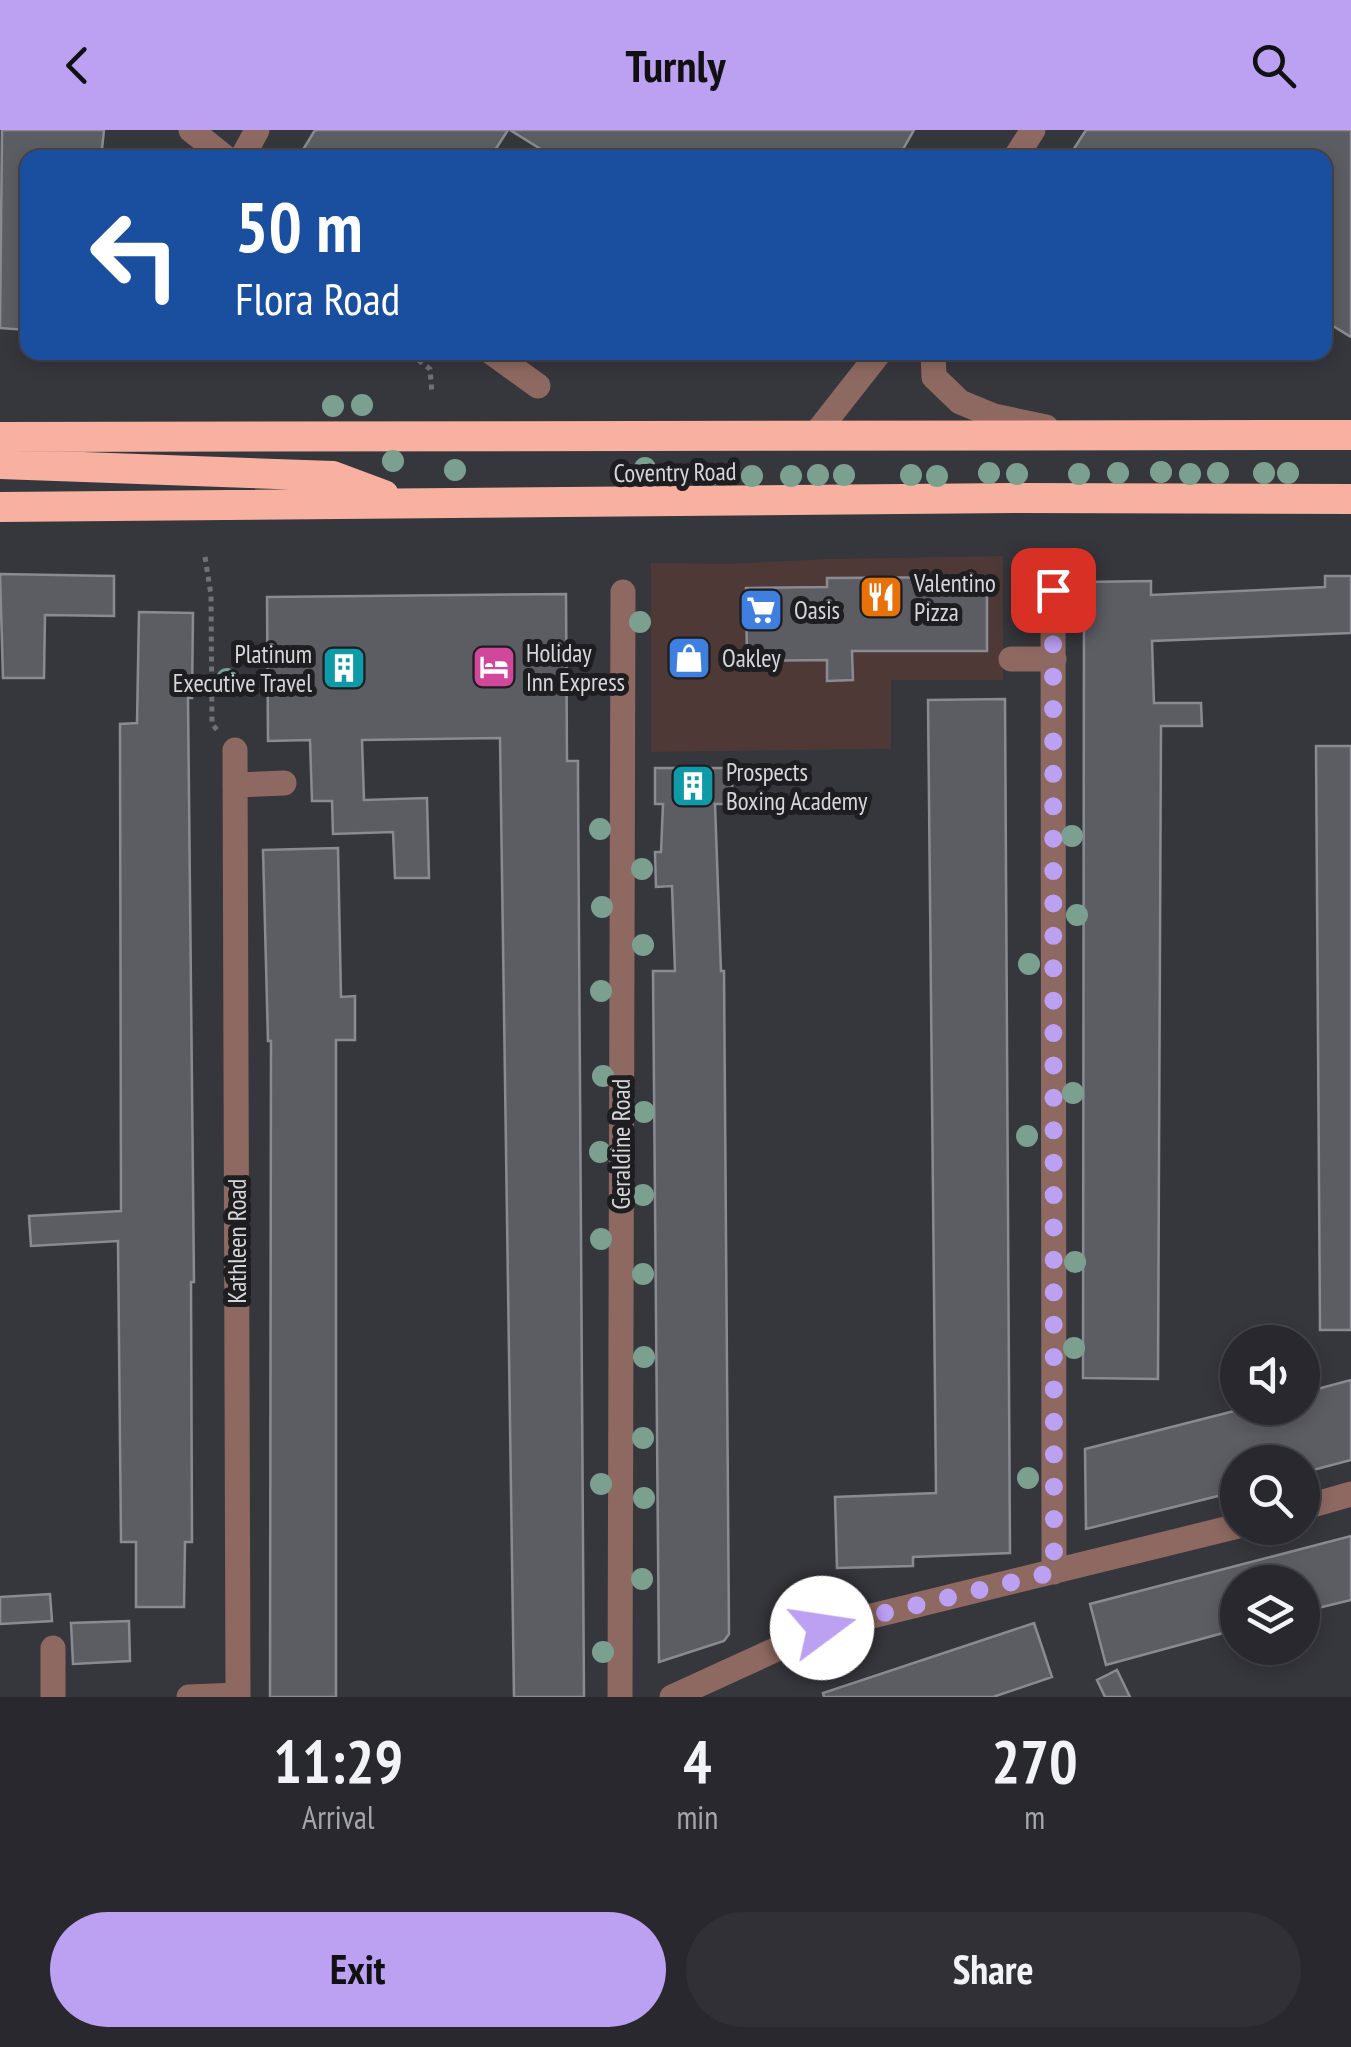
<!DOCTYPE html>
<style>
body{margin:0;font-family:"PT Sans Narrow",sans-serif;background:#303036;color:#f1f3f6;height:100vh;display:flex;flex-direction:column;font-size:38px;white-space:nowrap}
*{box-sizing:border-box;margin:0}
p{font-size:32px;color:#a5a6aa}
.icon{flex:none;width:55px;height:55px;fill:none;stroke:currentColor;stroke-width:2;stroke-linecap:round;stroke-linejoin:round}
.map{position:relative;height:1567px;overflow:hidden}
.details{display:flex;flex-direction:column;background:#28282e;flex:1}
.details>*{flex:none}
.hud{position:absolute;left:20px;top:20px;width:1312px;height:210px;border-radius:20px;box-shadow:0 5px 15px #0003,0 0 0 2px #44444a;background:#1a4fa0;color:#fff;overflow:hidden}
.buttons{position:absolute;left:1220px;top:1195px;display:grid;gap:20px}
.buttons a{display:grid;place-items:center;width:100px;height:100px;border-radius:50%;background:#28282e;box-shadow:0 5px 15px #0003,0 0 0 2px #44444a;font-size:50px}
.pin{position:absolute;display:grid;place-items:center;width:85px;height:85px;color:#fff;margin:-42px;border-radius:20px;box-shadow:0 5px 15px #0006}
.me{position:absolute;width:110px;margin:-55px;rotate:76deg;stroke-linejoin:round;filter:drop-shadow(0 0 8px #0008)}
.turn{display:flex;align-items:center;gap:35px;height:210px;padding:0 50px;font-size:45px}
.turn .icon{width:130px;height:130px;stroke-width:2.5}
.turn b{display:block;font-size:70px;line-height:85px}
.eta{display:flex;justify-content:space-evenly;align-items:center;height:170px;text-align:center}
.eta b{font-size:60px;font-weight:700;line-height:70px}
.primary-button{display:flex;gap:20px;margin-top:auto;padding:20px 50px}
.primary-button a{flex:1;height:115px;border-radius:60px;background:#bca0f2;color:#111;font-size:40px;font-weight:700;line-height:115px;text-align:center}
.primary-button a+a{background:#303036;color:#f1f3f6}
header{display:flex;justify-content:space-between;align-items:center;height:130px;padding:0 50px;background:#bca0f2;color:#111;font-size:45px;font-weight:700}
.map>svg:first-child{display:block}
.commercial{fill:#4e3936}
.building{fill:#5c5c63;stroke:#8a8a92;stroke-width:2.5}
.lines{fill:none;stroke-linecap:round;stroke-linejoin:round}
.path{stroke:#707077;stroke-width:5;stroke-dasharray:5 5;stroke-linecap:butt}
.minor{stroke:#8e6961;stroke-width:25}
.highway{stroke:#f8b0a0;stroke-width:30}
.tree{fill:#7ca090}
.route{stroke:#bca0f2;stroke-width:18;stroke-dasharray:0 32.4}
.labels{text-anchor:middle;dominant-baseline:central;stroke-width:10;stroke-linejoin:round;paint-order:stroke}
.street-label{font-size:25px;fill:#d6d6db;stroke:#1e1e21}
.poi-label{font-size:25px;fill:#d6d6db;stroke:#1e1e21;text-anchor:start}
</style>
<header><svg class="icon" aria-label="back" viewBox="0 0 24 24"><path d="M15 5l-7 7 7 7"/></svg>Turnly<svg class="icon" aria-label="search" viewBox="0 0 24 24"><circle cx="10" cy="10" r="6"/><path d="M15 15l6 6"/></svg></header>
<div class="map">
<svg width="1351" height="1567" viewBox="0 0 1351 1567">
<rect width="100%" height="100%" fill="#36363d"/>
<path class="commercial" d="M1003 426V550H891V619L651 622V433L727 434 828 429Z"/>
<path class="building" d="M2 0H104L101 28H28L26 200 0 198Z
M315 0H508L490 28H298Z
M510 0H914L898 28H555Z
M1086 0H1351V207L1325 191V28H1068Z
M0 444 114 446V486L45 485 44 548H3Z
M1325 446H1351V503L1152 511 1154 573H1201L1202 596H1161L1158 1249 1083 1248 1084 452 1151 451V465L1325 457Z
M987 447V521H852L853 550 827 551V530L747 531 746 458 827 457V448Z
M566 464 567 631H578V651L584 1567H514L500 608 362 610 364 670 427 668 429 748H395L393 702 333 704 332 671H312L310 610 268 611 267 467Z
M139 482 193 483 192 568H188L194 1152H191L192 1412H185L184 1477H136V1412H121L118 1111 31 1116 29 1086 121 1081 120 594 137 593Z
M1005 569 1010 1423 913 1427V1436L837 1438 835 1367 936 1363 928 570Z
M1316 616H1351V1200H1320Z
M655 638H732V674H715L721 841H724L729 1504 724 1511 659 1532 653 841H675L672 756 656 757 655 722H661L663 674H655Z
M338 718 341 867 355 866V910H336V1567H270L271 911H268L263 720Z
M1351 1250V1330L1302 1343V1332H1238V1361L1086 1399 1085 1319 1246 1278H1302V1263Z
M1351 1406V1470L1302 1482V1452H1238V1499L1106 1535 1090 1474Z
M50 1464 52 1491 0 1494V1467Z
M129 1491 130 1531 73 1534 71 1493Z
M1034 1493 1052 1547 993 1567H824L823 1563Z
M1117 1540 1130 1567H1105L1097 1550Z"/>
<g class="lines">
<path class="path" d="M421 222 417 229 430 239 432 264
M205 427 211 465 212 594 218 601"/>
<path class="minor" d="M191 0 226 28
M242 28 257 0
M1015 28 1033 0
M491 222 538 256
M933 222 934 247 960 272 994 286 1046 297
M814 306 880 222
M1053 460 1054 1442
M1011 529H1054
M235 620 238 1567
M235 655 284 653
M1302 1378 1351 1364
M53 1518V1567
M189 1567 238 1565
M620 1567 623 462
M672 1567 823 1498 1238 1396"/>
<path class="highway" d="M0 307 1351 305
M0 334 333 346 384 365
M0 377 1015 368 1351 369"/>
</g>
<g class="tree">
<circle cx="362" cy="275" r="11"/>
<circle cx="333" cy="276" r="11"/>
<circle cx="393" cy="331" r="11"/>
<circle cx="645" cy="338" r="11"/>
<circle cx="455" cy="340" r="11"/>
<circle cx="1161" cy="342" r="11"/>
<circle cx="989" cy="343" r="11"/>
<circle cx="1118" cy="343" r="11"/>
<circle cx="1218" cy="343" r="11"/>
<circle cx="1264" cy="343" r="11"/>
<circle cx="1288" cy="343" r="11"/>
<circle cx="1017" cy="344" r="11"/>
<circle cx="1079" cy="344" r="11"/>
<circle cx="1190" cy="344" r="11"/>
<circle cx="711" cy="345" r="11"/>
<circle cx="818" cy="345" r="11"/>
<circle cx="844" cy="345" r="11"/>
<circle cx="911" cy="345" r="11"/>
<circle cx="752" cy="346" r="11"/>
<circle cx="791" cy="346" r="11"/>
<circle cx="937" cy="346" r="11"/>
<circle cx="640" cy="492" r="11"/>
<circle cx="227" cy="549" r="11"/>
<circle cx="600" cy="699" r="11"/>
<circle cx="1072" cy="706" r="11"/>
<circle cx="642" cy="739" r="11"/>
<circle cx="602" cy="777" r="11"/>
<circle cx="1077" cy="785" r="11"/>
<circle cx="643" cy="815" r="11"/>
<circle cx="1029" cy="834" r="11"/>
<circle cx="601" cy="861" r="11"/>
<circle cx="603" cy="946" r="11"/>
<circle cx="1073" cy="963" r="11"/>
<circle cx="644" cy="982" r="11"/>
<circle cx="1027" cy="1006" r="11"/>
<circle cx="600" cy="1022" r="11"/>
<circle cx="643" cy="1065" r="11"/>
<circle cx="601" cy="1109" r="11"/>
<circle cx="1075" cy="1132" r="11"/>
<circle cx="643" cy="1144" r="11"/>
<circle cx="1074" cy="1218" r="11"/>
<circle cx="644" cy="1227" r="11"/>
<circle cx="643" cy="1308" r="11"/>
<circle cx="1028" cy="1348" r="11"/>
<circle cx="601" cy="1354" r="11"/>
<circle cx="644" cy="1368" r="11"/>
<circle cx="642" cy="1449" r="11"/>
<circle cx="603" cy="1522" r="11"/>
</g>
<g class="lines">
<path class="route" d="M822 1498 1054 1442 1053 460"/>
</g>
<defs>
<symbol id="restaurant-square" viewBox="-11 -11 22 22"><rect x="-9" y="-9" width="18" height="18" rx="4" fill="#e8710a" stroke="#1e1e21"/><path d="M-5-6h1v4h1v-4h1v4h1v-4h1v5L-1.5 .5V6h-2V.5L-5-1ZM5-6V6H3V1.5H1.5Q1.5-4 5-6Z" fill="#fff"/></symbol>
<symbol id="supermarket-square" viewBox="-11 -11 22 22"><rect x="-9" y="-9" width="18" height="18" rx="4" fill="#3f7fe0" stroke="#1e1e21"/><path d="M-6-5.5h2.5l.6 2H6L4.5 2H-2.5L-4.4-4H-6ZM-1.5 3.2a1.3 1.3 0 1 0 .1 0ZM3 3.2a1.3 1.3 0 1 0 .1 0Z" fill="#fff"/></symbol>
<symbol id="shop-square" viewBox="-11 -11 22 22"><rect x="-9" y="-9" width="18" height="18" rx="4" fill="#3f7fe0" stroke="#1e1e21"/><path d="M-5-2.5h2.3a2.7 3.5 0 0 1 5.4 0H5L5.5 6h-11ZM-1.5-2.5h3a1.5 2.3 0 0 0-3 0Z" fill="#fff"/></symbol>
<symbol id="hotel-square" viewBox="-11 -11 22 22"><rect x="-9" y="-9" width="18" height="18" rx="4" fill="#d1479c" stroke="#1e1e21"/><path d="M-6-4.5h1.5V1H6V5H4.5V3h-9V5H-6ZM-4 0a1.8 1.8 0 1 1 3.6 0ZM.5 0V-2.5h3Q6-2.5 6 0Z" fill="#fff"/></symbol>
<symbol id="building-square" viewBox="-11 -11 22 22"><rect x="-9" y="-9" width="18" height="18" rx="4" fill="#0f9aa8" stroke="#1e1e21"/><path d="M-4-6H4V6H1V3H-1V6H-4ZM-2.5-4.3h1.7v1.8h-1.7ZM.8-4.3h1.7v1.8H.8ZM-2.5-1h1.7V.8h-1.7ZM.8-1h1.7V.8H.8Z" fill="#fff"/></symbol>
</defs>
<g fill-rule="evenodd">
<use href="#restaurant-square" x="856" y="442" width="50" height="50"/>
<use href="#supermarket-square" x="736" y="455" width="50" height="50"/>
<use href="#shop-square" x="664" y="503" width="50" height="50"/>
<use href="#hotel-square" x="469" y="512" width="50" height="50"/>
<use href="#building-square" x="319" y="513" width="50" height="50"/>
<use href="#building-square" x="668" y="631" width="50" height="50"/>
</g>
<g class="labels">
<g class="street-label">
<text transform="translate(675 342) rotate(-1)">Coventry Road</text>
<text transform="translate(621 1014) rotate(-90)">Geraldine Road</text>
<text transform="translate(237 1111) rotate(-90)">Kathleen Road</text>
</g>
<g class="poi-label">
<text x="914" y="453">Valentino<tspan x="914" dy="29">Pizza</tspan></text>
<text x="794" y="480">Oasis</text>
<text x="526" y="523">Holiday<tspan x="526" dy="29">Inn Express</tspan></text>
<text x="312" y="524" text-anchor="end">Platinum<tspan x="312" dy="29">Executive Travel</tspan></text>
<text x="722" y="528">Oakley</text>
<text x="726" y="642">Prospects<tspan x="726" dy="29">Boxing Academy</tspan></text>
</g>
</g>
</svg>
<div class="buttons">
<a><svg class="icon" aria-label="sound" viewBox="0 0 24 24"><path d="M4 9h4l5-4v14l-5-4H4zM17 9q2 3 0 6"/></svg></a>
<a><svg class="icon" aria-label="search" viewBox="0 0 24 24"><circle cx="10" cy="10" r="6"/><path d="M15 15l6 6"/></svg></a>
<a><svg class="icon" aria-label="layers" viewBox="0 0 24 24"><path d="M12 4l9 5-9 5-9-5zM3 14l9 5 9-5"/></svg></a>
</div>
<div class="pin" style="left:1053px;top:460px;background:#d93025"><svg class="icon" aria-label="arrive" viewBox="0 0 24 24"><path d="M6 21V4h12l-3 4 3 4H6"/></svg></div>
<svg class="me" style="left:822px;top:1498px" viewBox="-20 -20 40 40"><circle r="19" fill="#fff"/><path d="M0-13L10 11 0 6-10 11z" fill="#bca0f2"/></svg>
<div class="hud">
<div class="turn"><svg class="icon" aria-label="left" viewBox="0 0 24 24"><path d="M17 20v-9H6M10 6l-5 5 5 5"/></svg><div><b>50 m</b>Flora Road</div></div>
</div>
</div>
<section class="details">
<div class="eta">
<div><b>11:29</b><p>Arrival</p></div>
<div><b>4</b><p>min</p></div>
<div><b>270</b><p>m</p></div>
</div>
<div class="primary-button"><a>Exit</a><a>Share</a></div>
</section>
